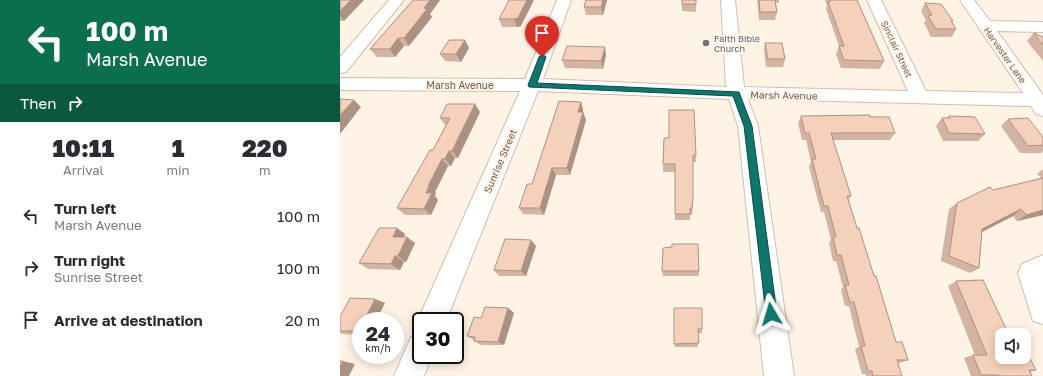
<!DOCTYPE html>
<style>
body{margin:0;font-family:"Golos Text",sans-serif;background:#f7f7f7;color:#2b2b33;height:100vh;display:flex;flex-direction:column;font-size:15px;white-space:nowrap}
*{box-sizing:border-box;margin:0}
p{font-size:13px;color:#7c7c81}
.icon{flex:none;width:22px;height:22px;fill:none;stroke:currentColor;stroke-width:2;stroke-linecap:round;stroke-linejoin:round}
.map{position:relative;flex:1;overflow:hidden}
.panel{display:flex;flex-direction:column;background:#fff;width:340px}
.panel>*{flex:none}
.guide{background:#0b6e4f;color:#fff;overflow:hidden}
.tools{position:absolute;left:655px;top:328px;display:grid;gap:8px}
.tools a{display:grid;place-items:center;width:36px;height:36px;border-radius:8px;background:#fff;box-shadow:0 2px 10px #0003;font-size:20px}
.speed{position:absolute;left:12px;top:312px;display:flex;gap:8px;font-size:20px;font-weight:700;text-align:center}
.speed>*{display:grid;place-content:center;width:52px;height:52px;border-radius:50%;background:#fff;box-shadow:0 2px 10px #0003;line-height:1}
.speed small{font-size:10px;font-weight:400}
.speed .limit{border:2px solid #111;border-radius:6px;background:#fff;color:#111}
.pin{position:absolute;display:grid;place-items:center;width:34px;height:34px;color:#fff;margin:-41px -17px;border-radius:50% 50% 50% 0;rotate:-45deg;box-shadow:0 0 4px #0007}
.pin .icon{rotate:45deg}
.me{position:absolute;width:44px;margin:-22px;rotate:353deg;stroke-linejoin:round;filter:drop-shadow(0 0 3px #0008)}
.turn{display:flex;align-items:center;gap:14px;height:84px;padding:0 20px;font-size:18px}
.turn .icon{width:52px;height:52px;stroke-width:2.5}
.turn b{display:block;font-size:28px;line-height:34px}
.then{display:flex;align-items:center;height:38px;padding:0 20px;background:#0003;gap:8px;font-size:15px}
.eta{display:flex;justify-content:space-evenly;align-items:center;height:68px;text-align:center}
.eta b{font-size:24px;font-weight:800;line-height:28px}
ul{padding:0;list-style:none}
li{display:flex;align-items:center;gap:12px;height:52px;padding:0 20px}
li div{flex:1}
li b{display:block;font-size:15px}
li em{font-style:normal}
main{display:flex;flex:1;min-height:0}
.map>svg:first-child{display:block}
.lines{fill:none;stroke-linecap:round;stroke-linejoin:round}
.minor-casing{stroke:#d2bcad;stroke-width:2}
.minor{fill:#fff;fill-rule:evenodd}
.wall{fill:#d3b3a1}
.shaded-wall{fill:#ac9283}
.building{fill:#f5d0bb;stroke:#ac9283}
.route{fill:#0f766e;stroke:#0a4d48}
.worship-dot{fill:#6b7280;stroke:#fff7ec;stroke-width:1.5}
.labels{text-anchor:middle;dominant-baseline:central;stroke-width:4;stroke-linejoin:round;paint-order:stroke}
.far-worship-label{font-size:9px;fill:#5b616d;stroke:#fff7ec;text-anchor:start}
.far-street-label{font-size:9px;fill:#785848;stroke:#fff7ec}
.street-label{font-size:10px;fill:#785848;stroke:#fff7ec}
</style>
<main>
<section class="panel">
<div class="guide">
<div class="turn"><svg class="icon" aria-label="left" viewBox="0 0 24 24"><path d="M17 20v-9H6M10 6l-5 5 5 5"/></svg><div><b>100 m</b>Marsh Avenue</div></div>
<div class="then">Then<svg class="icon" aria-label="right" viewBox="0 0 24 24"><path d="M7 20v-9h11M14 6l5 5-5 5"/></svg></div>
</div>
<div class="eta">
<div><b>10:11</b><p>Arrival</p></div>
<div><b>1</b><p>min</p></div>
<div><b>220</b><p>m</p></div>
</div>
<ul>
<li><svg class="icon" aria-label="left" viewBox="0 0 24 24"><path d="M17 20v-9H6M10 6l-5 5 5 5"/></svg><div><b>Turn left</b><p>Marsh Avenue</p></div><em>100 m</em></li>
<li><svg class="icon" aria-label="right" viewBox="0 0 24 24"><path d="M7 20v-9h11M14 6l5 5-5 5"/></svg><div><b>Turn right</b><p>Sunrise Street</p></div><em>100 m</em></li>
<li><svg class="icon" aria-label="arrive" viewBox="0 0 24 24"><path d="M6 21V4h12l-3 4 3 4H6"/></svg><div><b>Arrive at destination</b></div><em>20 m</em></li>
</ul>
</section>
<div class="map">
<svg width="703" height="376" viewBox="0 0 703 376">
<rect width="100%" height="100%" fill="#fef3e5"/>
<g class="lines">
<defs>
<path id="minor" d="M49 0H64L6 72 0 73V57Z
M217 0H231L203 79 386 87 381 0H395L404 87 568 91 527 0H541L586 91 683 93 620 0H634L650 21 703 22V32L657 31 703 95V116L696 114 691 106 408 99 418 126 454 376H424L398 126 389 99 198 91 106 321H81V328L78 321 82 311 180 91 0 90V78L185 79Z
M703 255V324L693 321 678 273 682 264Z
M81 333V355H92L84 376H54L71 337Z"/>
</defs>
<use href="#minor" class="minor-casing"/>
<use href="#minor" class="minor"/>
</g>
<path class="wall" d="M0 0 4 21H0Z
M73 0H100L90 14 92 17 69 46H64L55 57H37L30 49Z
M169 0 181 26 177 27H162L159 19Z
M246 0H267L263 15H246L244 7Z
M356 0V12L342 11V4Z
M417 0H439V3H435L437 12 435 20H419Z
M485 0H517L544 61 540 69 501 68 496 54 499 46 486 9 487 6Z
M585 3 613 21 612 23 616 29 612 37H591L584 23 586 20 581 11Z
M694 33 703 37V61L687 41Z
M125 40 129 48 121 62 105 61 100 54Z
M425 43 445 59 443 67H426L424 51Z
M265 47 266 55 263 69 225 68 222 60Z
M241 102 243 110V112L246 120 230 175H216L204 215 183 214 179 208Z
M140 112 118 158H115L111 166H108L95 192 96 193 95 196 98 200 91 215H65L57 208 93 150 106 125H105L100 118Z
M461 116 530 117 555 133 550 140H493L511 196 508 200 517 228 534 276 556 342 568 360 560 363H558L562 376H526V374H522L515 349 519 347 509 306H505L501 290 503 287 496 261H493L489 243 491 240 484 212H481L469 167 471 162 466 140H462L458 123Z
M609 116 645 134 638 141H603L596 126 602 118H607Z
M668 119 703 137V151L701 153H680L661 126Z
M324 138 356 155V162H353V205L352 215H350V220H335V172H323V164Z
M703 169V215L677 221 673 216 642 232 639 268 630 273 601 261 609 209 617 203 653 190 698 179 701 177 697 174Z
M57 228 65 234 64 237 75 243 66 262H64L60 270 28 269 19 263Z
M196 246 186 276H159L154 270Z
M332 247 359 271V276H323L322 271Z
M616 281 662 335 696 370 690 372 692 376H631L624 358 633 355H635L608 286Z
M35 299 45 303 21 321V335L4 334 0 333V317Z
M168 308 174 313 164 345H141L134 341V340L127 336 141 318Z
M334 308 362 329V333H358V347H335L334 344Z"/>
<path class="shaded-wall" d="M11 0H24L4 21 0 16V11Z
M90 0H100L90 14 92 17 69 46 64 38 84 8Z
M187 0H194L181 26 177 27 174 19Z
M263 0H267L263 15 261 7Z
M58 38 64 46 55 57 50 49Z
M125 40 129 48 121 62 116 54Z
M265 47 266 55 263 69 261 61Z
M14 100 21 107 0 134V115Z
M241 102 243 110 241 119 238 112Z
M135 104 140 112 118 158 112 151Z
M243 112 246 120 230 175 227 168Z
M109 151 115 158 111 166 105 159Z
M102 159 108 166 95 192 96 193 95 196 98 200 91 215 84 209 86 193 88 186Z
M212 168 216 175 204 215 200 208Z
M681 209 673 216 634 236 642 229Z
M703 210V215L677 221 686 215Z
M57 228 65 234 61 243 53 237Z
M67 237 75 243 66 262 58 256Z
M191 240 196 246 186 276 181 271Z
M55 256 64 262 60 270 51 264Z
M35 299 45 303 36 321H24Z
M168 308 174 313 164 345 158 342Z
M21 326V332L19 331Z
M3 361 15 364 9 376H0V367Z"/>
<path class="building" d="M0 0H11L0 11Z
M73 0H90L84 8 87 9 64 38H58L50 49H30Z
M169 0H187L178 18 174 19H159Z
M246 0H263L261 7H244Z
M342 0H356V4H342Z
M419 0H435L437 12H420Z
M490 0H517L544 61 504 60 499 46H504L488 2H490Z
M585 3 601 4 613 21H611L616 29H596L588 16 592 15Z
M694 33 703 37V45Z
M109 40H125L116 54H100Z
M425 43H442L445 59H428Z
M227 46 265 47 261 61 222 60Z
M0 99 14 100 0 115Z
M219 101 241 102 238 112H243L227 168H212L200 208H179L187 184H192Z
M107 104H135L112 151H109L105 159H102L88 186H89L86 193H92L84 209 57 208 90 150H93L110 118H100Z
M329 110H354L356 155H353V198L352 208H350V214H335V164H323L324 138H329Z
M530 115V117H549L555 133H491L511 196H507L517 228H519L534 276H536L556 342H562L568 360H557L562 376H533L532 371H528L521 346H525L514 302H510L505 285H509L501 255H497L493 237H496L488 206H484L472 159H476L469 133H465L461 116Z
M609 116 635 117 645 134 609 133 602 118H610Z
M688 118 703 137V145L688 146 668 119Z
M703 178V210L686 215 681 209 642 229 639 268 609 256 617 203 650 187 653 190Z
M39 228H57L53 237H67L58 256H55L51 264 19 263Z
M165 239 191 240 181 271 154 270Z
M332 244H358L359 271H322L323 248 332 247Z
M643 280 669 335H662V357H684V355H688L696 370H689L692 376H659V375H641L633 355H647L616 281Z
M10 298 35 299 24 321H21V326L19 331H0V317Z
M145 307 168 308 158 342 134 341 135 337 127 336 134 317 141 318Z
M334 308H362V329H358L359 343 334 344Z
M0 361H3L0 367Z"/>
<path class="route" d="M202 54 206 57 197 83 399 92 412 126 437 314 435 317 431 319 427 317 426 314 404 126 393 96 189 87 188 85 199 57Z"/>
<circle class="worship-dot" cx="366" cy="43" r="4"/>
<g class="labels">
<g class="far-worship-label">
<text x="374" y="38">Faith Bible<tspan x="374" dy="10">Church</tspan></text>
</g>
<g class="far-street-label">
<text transform="translate(557 49) rotate(65)">Sinclair Street</text>
<text transform="translate(665 55) rotate(55)">Harvester Lane</text>
</g>
<g class="street-label">
<text x="120" y="85">Marsh Avenue</text>
<text transform="translate(444 95) rotate(1)">Marsh Avenue</text>
<text transform="translate(160 161) rotate(-67)">Sunrise Street</text>
</g>
</g>
</svg>
<div class="tools">
<a><svg class="icon" aria-label="sound" viewBox="0 0 24 24"><path d="M4 9h4l5-4v14l-5-4H4zM17 9q2 3 0 6"/></svg></a>
</div>
<div class="speed"><div>24<small>km/h</small></div><div class="limit">30</div></div>
<div class="pin" style="left:202px;top:57px;background:#d93025"><svg class="icon" aria-label="arrive" viewBox="0 0 24 24"><path d="M6 21V4h12l-3 4 3 4H6"/></svg></div>
<svg class="me" style="left:431px;top:314px" viewBox="-20 -20 40 40"><path d="M0-17L14 15 0 8-14 15z" fill="#0f766e" stroke="#fff" stroke-width="4"/></svg>
</div>
</main>
